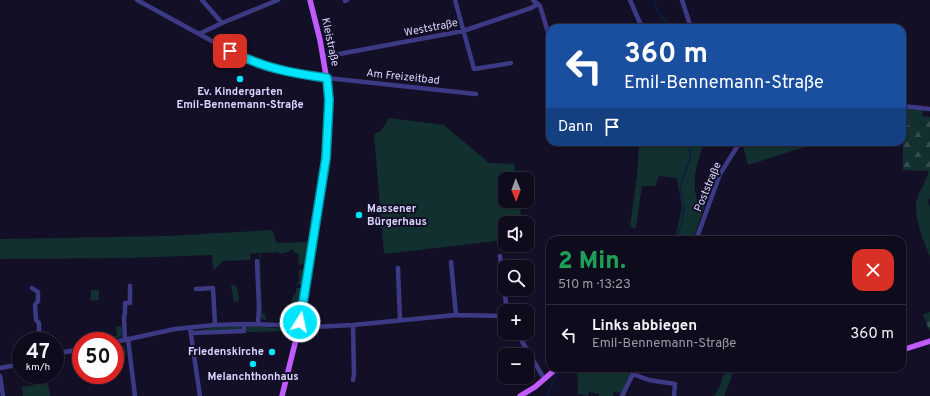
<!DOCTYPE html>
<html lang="de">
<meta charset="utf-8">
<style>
body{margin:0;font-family:Overpass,sans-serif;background:#171425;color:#f1f3f6;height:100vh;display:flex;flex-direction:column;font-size:15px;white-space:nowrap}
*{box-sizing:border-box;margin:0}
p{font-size:13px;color:#9b9ba3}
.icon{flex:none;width:22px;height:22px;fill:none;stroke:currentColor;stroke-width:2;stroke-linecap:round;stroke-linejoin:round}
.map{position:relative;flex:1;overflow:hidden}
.panel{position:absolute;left:546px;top:236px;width:360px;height:136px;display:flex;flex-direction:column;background:#0e0b1c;border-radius:12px;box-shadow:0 1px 3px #0004,0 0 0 1px #2e2b3b}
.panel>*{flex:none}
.top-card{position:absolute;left:546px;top:24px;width:360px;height:122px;border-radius:12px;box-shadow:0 1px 3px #0004,0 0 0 1px #2e2b3b;background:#1a4fa0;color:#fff;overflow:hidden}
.needle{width:26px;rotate:179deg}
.tools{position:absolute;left:498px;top:172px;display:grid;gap:8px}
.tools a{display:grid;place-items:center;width:36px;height:36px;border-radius:8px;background:#0e0b1c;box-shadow:0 1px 3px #0004,0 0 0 1px #2e2b3b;font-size:20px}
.speed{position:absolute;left:12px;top:332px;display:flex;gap:8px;font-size:20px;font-weight:700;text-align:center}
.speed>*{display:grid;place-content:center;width:52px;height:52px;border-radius:50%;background:#0e0b1c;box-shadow:0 1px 3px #0004,0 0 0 1px #2e2b3b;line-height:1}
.speed small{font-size:10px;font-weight:400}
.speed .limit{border:6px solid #d22;background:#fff;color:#111}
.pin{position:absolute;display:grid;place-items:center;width:34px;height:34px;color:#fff;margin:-17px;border-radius:8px;box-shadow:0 2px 6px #0006}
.me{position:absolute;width:44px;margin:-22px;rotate:10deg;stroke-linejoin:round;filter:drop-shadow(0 0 3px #0008)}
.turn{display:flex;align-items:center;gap:14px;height:84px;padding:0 12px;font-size:18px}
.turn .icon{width:52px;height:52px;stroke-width:2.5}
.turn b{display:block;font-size:28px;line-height:34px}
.then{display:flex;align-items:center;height:38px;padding:0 12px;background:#0003;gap:8px;font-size:15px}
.round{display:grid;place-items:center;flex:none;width:42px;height:42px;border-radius:12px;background:#171425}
.summary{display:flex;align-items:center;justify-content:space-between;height:68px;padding:0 12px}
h1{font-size:24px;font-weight:800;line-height:30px;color:#1e9e55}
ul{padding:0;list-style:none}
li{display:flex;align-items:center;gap:12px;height:60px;padding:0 12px;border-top:1px solid #2e2b3b}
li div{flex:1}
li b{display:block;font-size:15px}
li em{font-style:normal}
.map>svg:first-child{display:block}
.green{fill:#12302f}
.forest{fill:url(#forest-firs)}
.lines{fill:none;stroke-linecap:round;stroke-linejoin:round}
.stream{stroke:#0a1f44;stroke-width:1.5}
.minor{stroke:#3d3a85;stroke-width:4.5}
.major{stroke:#c25bff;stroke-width:5.5}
.route-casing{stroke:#0095a6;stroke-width:10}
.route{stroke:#00e5ff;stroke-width:7}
.poi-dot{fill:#00e5ff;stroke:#130f26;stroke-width:1.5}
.labels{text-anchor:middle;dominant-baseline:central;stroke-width:4;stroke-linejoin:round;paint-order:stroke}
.street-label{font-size:11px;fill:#d9d4ff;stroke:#130f26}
.poi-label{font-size:11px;font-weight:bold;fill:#d9d4ff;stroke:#130f26}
</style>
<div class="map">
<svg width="930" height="396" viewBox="0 0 930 396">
<defs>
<pattern id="forest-firs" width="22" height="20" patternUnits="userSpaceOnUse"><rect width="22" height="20" fill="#12302f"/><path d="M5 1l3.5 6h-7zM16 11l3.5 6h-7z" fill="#344d4e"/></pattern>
</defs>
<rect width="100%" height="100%" fill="#130f26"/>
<path class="green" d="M902 108 923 110 921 126 902 125Z
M389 118 444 125 489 163 514 164 516 179H505V201H519L522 223H505V240L384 254 374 134 381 131Z
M639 142H704C698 161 690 182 698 202L705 205 693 240H675L682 207 677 178 659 176 655 186H642L636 228 630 227 637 176Z
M743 142H820L748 165 742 143Z
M929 170 930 171V198L928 201 930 208V257C924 243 911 211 918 196 922 186 926 182 929 170Z
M272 230 277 243 307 242 308 247 305 264 299 265 298 253H294L293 249 288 252 280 254 278 252 260 253 262 313 265 314 266 320 262 319 260 316 259 253 250 254V260L223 261 215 269H213L212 255 129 258 0 259V239L168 236Z
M299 270H304L302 284 296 285 299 281Z
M231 285H235L238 291 239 301 234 302C233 296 232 291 231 285Z
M296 288H301L297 314 295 317 291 319V314L293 312 292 298 296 292Z
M91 290H99V300L91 301Z
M116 326 122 327V335L121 337 102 341H92L101 340V338H113V336H117Z
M241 326V329L196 331 214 327Z
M247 326 291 329 290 331 249 332 246 331Z
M123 346 125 347 126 354 115 356V348Z
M577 368H634L621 393 614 392 613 396H599V394L589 392 588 396 578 394Z
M725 371 733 373 724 396H714L719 388Z
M48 383 50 396H23L22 387Z"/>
<path class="forest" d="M922 116 930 117V171L903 170V125L921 126Z
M930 312V332L923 315Z"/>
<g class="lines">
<path class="stream" d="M654 0 658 13 673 28
M677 240C680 230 683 219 684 209 684 201 679 193 681 184 685 168 694 160 688 142
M547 396 556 375 564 368"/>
<path class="minor" d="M137 0 221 46 250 61 277 70 327 78 476 94
M202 0 222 23
M455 0 474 69 511 63
M533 0 540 6 550 39
M630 0 640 23
M682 0 691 28
M345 1 347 0
M199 34 222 23 278 0
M323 57 463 31 531 8 538 4
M902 106 930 109
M696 240 720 174 740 142
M500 256 507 311
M257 261 259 307 258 324
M451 262 456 315
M398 268 400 320
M32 288 38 292V301L35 305 36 320 39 323V336L37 339V341
M196 289 213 288 215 325
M280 325 290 322H300
M353 325 354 374 353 380
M190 328 200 396
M191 333 244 331V324
M517 333 542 375
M128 339 135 396
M125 340 124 317 125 314V303H130V286
M115 342 175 329 215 325 244 324 280 325 287 327H314L353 325 456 315 505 316
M55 354 81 349
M0 368 16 365 21 360
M633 374 649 380 675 384 674 396
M0 376 3 396
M622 396 636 368"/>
<path class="major" d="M902 350 930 341
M775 368 807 369 822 368
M282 396 302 315 327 145 329 100 328 87 320 40 310 0
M520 396 535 387 557 368"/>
</g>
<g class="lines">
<defs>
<path id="route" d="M230 51C264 68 290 73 327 78L329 100 326 158 300 322"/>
</defs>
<use href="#route" class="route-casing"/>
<use href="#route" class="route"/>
</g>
<g class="poi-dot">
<circle cx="240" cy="79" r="4"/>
<circle cx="359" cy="215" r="4"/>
<circle cx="272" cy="352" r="4"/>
<circle cx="253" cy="364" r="4"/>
</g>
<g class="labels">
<g class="street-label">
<text transform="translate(431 28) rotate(-11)">Weststraße</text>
<text transform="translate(330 42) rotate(78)">Kleistraße</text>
<text transform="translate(403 77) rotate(6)">Am Freizeitbad</text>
<text transform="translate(708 187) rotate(-67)">Poststraße</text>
</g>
<g class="poi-label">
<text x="240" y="92">Ev. Kindergarten<tspan x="240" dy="13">Emil-Bennemann-Straße</tspan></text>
<text x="367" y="209" text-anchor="start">Massener<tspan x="367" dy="13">Bürgerhaus</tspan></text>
<text x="264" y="352" text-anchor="end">Friedenskirche</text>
<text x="253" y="377">Melanchthonhaus</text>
</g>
</g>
</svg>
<div class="tools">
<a><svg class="needle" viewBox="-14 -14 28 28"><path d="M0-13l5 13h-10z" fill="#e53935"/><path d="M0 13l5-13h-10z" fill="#9b9ba3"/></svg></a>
<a><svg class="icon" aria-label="sound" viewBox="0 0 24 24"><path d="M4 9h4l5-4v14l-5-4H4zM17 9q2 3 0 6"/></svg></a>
<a><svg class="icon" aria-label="search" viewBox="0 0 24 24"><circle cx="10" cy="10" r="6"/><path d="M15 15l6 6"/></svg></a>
<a>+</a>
<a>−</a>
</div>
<div class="speed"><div>47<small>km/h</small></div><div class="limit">50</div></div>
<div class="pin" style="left:230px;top:51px;background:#d93025"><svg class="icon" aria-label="arrive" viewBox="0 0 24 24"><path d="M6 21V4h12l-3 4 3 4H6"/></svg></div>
<svg class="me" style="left:300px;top:322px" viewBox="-20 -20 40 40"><circle r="17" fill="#00e5ff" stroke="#fff" stroke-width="3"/><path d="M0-11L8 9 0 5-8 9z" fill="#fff"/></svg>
<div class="top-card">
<div class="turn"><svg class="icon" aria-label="left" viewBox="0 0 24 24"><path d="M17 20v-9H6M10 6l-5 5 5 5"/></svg><div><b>360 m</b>Emil-Bennemann-Straße</div></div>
<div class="then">Dann<svg class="icon" aria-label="arrive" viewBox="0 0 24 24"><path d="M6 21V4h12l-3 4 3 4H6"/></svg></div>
</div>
<section class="panel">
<div class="summary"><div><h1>2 Min.</h1><p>510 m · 13:23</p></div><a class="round" style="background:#d93025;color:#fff"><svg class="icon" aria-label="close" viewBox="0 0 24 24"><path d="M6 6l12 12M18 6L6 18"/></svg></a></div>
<ul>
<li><svg class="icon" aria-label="left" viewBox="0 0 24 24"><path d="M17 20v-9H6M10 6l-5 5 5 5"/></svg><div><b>Links abbiegen</b><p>Emil-Bennemann-Straße</p></div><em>360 m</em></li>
</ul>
</section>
</div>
